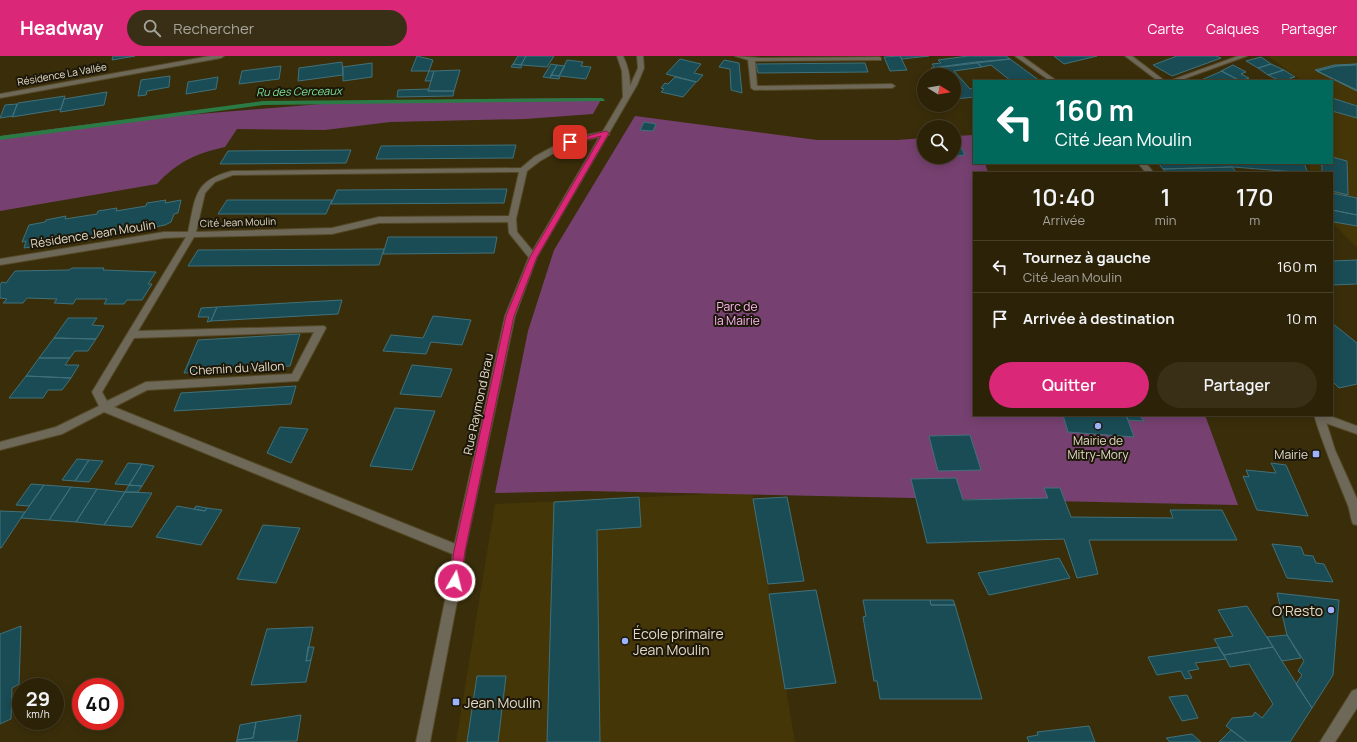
<!DOCTYPE html>
<html lang="fr">
<meta charset="utf-8">
<style>
body{margin:0;font-family:Manrope,sans-serif;background:#382f16;color:#f1f3f6;height:100vh;display:flex;flex-direction:column;font-size:15px;white-space:nowrap}
*{box-sizing:border-box;margin:0}
p{font-size:13px;color:#a6a49c}
.icon{flex:none;width:22px;height:22px;fill:none;stroke:currentColor;stroke-width:2;stroke-linecap:round;stroke-linejoin:round}
.map{position:relative;flex:1;overflow:hidden}
.details{position:absolute;left:973px;top:116px;width:360px;height:244px;display:flex;flex-direction:column;background:#2c2208;border-radius:0px;box-shadow:0 2px 10px #0003,0 0 0 1px #483f29}
.details>*{flex:none}
.hud{position:absolute;left:973px;top:24px;width:360px;height:84px;border-radius:0px;box-shadow:0 2px 10px #0003,0 0 0 1px #483f29;background:#00695c;color:#fff;overflow:hidden}
.needle{width:26px;rotate:101deg}
.fabs{position:absolute;left:917px;top:12px;display:grid;gap:8px}
.fabs a{display:grid;place-items:center;width:44px;height:44px;border-radius:50%;background:#2c2208;box-shadow:0 2px 10px #0003,0 0 0 1px #483f29;font-size:20px}
.speed{position:absolute;left:12px;top:622px;display:flex;gap:8px;font-size:20px;font-weight:700;text-align:center}
.speed>*{display:grid;place-content:center;width:52px;height:52px;border-radius:50%;background:#2c2208;box-shadow:0 2px 10px #0003,0 0 0 1px #483f29;line-height:1}
.speed small{font-size:10px;font-weight:400}
.speed .limit{border:6px solid #d22;background:#fff;color:#111}
.pin{position:absolute;display:grid;place-items:center;width:34px;height:34px;color:#fff;margin:-17px;border-radius:8px;box-shadow:0 2px 6px #0006}
.me{position:absolute;width:44px;margin:-22px;rotate:8deg;stroke-linejoin:round;filter:drop-shadow(0 0 3px #0008)}
.turn{display:flex;align-items:center;gap:14px;height:84px;padding:0 16px;font-size:18px}
.turn .icon{width:52px;height:52px;stroke-width:2.5}
.turn b{display:block;font-size:28px;line-height:34px}
.eta{display:flex;justify-content:space-evenly;align-items:center;height:68px;text-align:center}
.eta b{font-size:24px;font-weight:600;line-height:28px}
.cta{display:flex;gap:8px;margin-top:auto;padding:8px 16px}
.cta a{flex:1;height:46px;border-radius:24px;background:#db2777;color:#fff;font-size:16px;font-weight:600;line-height:46px;text-align:center}
.cta a+a{background:#382f16;color:#f1f3f6}
ul{padding:0;list-style:none}
li{display:flex;align-items:center;gap:12px;height:52px;padding:0 16px;border-top:1px solid #483f29}
li div{flex:1}
li b{display:block;font-size:15px}
li em{font-style:normal}
header{display:flex;align-items:center;gap:24px;box-sizing:border-box;height:56px;padding:0 20px;background:#db2777;color:#fff}
header strong{font-size:19px}
nav{display:flex;gap:22px;margin-inline-start:auto;font-size:14px}
.search{width:280px;height:36px;background:#382f16;display:flex;align-items:center;gap:10px;box-sizing:border-box;padding:0 14px;border-radius:22px;color:#a6a49c;font-size:15px}
.map>svg:first-child{display:block}
.built{fill:#443607}
.green{fill:#764170}
.lines{fill:none;stroke-linecap:round;stroke-linejoin:round}
.stream{fill:#2b7b46;fill-rule:evenodd}
.building{fill:#1a4c55;stroke:#41717a}
.service-casing{stroke:#554928;stroke-width:2}
.minor-casing{stroke:#554928;stroke-width:2}
.tertiary-casing{stroke:#554928;stroke-width:2}
.service{fill:#6d6858;fill-rule:evenodd}
.minor{fill:#6d6858;fill-rule:evenodd}
.tertiary{fill:#6d6858;fill-rule:evenodd}
.route{fill:#db2777;stroke:#8e194d}
.poi-dot{fill:#9eb3fd;stroke:#1c1709;stroke-width:1.5}
.labels{text-anchor:middle;dominant-baseline:central;stroke-width:4;stroke-linejoin:round;paint-order:stroke}
.far-street-label{font-size:10px;fill:#e0d9c6;stroke:#1c1709}
.far-water-label{font-size:11px;font-style:italic;fill:#7be399;stroke:#1c1709}
.street-label{font-size:12px;fill:#e0d9c6;stroke:#1c1709}
.park-label{font-size:12px;fill:#feb6f4;stroke:#1c1709}
.poi-label{font-size:12px;fill:#e0d9c6;stroke:#1c1709}
.near-poi-label{font-size:14px;fill:#e0d9c6;stroke:#1c1709;text-anchor:start}
</style>
<header>
<strong>Headway</strong>
<div class="search"><svg class="icon" aria-label="search" viewBox="0 0 24 24"><circle cx="10" cy="10" r="6"/><path d="M15 15l6 6"/></svg>Rechercher</div>
<nav><a>Carte</a><a>Calques</a><a>Partager</a></nav>
</header>
<div class="map">
<svg width="1357" height="686" viewBox="0 0 1357 686">
<rect width="100%" height="100%" fill="#3a2e0a"/>
<path class="built" d="M1268 0H1357V192L1332 166V117H1310L1309 107H1332V25H1302Z
M752 436 795 686H456L495 448Z"/>
<path class="green" d="M602 42 593 58 525 63 390 66 325 74 237 73 225 91C197 97 177 106 157 128L0 155V80L114 65 333 47 481 43Z
M635 60 817 84H897L924 82V101H954V80L974 79V107H985L988 117H974V359H1205L1238 449 586 435 495 437 528 275 554 194Z"/>
<g class="lines">
<path class="stream" d="M602 42 605 44 604 45 263 49 0 84V80L263 45Z"/>
</g>
<path class="building" d="M113 0H135L112 4Z
M417 0 433 4 429 15H411Z
M518 0H526L521 9 513 8Z
M526 0H554L547 11 522 9 521 12 511 11 513 8 521 9Z
M900 0H929L902 3Z
M900 0 907 14 890 15 884 1Z
M1006 0 1010 3 935 12 932 8 941 7 938 4 968 0Z
M1054 0H1097L1064 8Z
M1177 0H1216L1221 2 1172 20 1153 9Z
M1261 1 1271 8 1258 12 1246 5Z
M680 3 701 8 694 17 703 19 697 26 666 18Z
M1010 3 1040 25H1011L991 9 982 11 976 6Z
M567 4 583 6 581 10 591 11 586 23 560 20 559 23 550 22 551 19 559 20Z
M724 4 739 7 742 37 731 34 730 13 719 11Z
M342 6 343 19 298 25 299 12Z
M976 6 982 11 954 15 970 33 974 32V39H972L974 41 956 43 954 40V19H936L931 12Z
M372 7V21L343 25V11Z
M865 7 868 16 758 17 756 8Z
M551 8 557 9 550 22 543 21Z
M1271 8 1284 14 1268 19 1258 12Z
M1357 8 1336 10 1317 15 1357 35 1315 14 1334 9Z
M557 9 565 10 559 20 551 19Z
M1233 9 1246 16 1241 18 1249 22 1240 25 1221 15Z
M1357 9V34L1317 15 1336 10Z
M281 10 279 23 239 28 242 15Z
M460 14 454 35H428L434 15Z
M1284 14 1295 21 1290 22 1295 25H1280L1268 19Z
M429 15H434L431 25H425Z
M1222 15 1239 24 1199 25Z
M170 20 169 31 147 35 146 39 138 40 141 24Z
M218 21 216 33 186 38 188 26Z
M675 21 696 26 683 41 661 36 664 33 661 32 665 27 668 28Z
M428 33V35H454L453 40 397 41 398 34Z
M107 36 104 49 60 56 64 43Z
M65 40 61 53 12 61 18 47Z
M1332 42 1357 50V62L1332 55Z
M17 48 13 60 0 62 5 49Z
M644 66 656 68 653 75 640 74Z
M516 89 513 102 376 103 381 90Z
M960 89 965 99 958 100 954 90Z
M351 94 346 107 220 108 228 95Z
M1332 101 1347 105 1348 139 1332 135V117H1322V109L1314 107H1332Z
M1158 107H1304L1308 117 1233 111 1163 113Z
M1232 111 1237 117H1166L1163 113Z
M507 133 504 147 331 148 337 134Z
M1332 137 1357 142V159L1332 154Z
M166 144 165 147 181 144 178 157 174 158 171 166 165 169 115 179 24 192 26 185 22 186 29 169 45 166 46 164 66 160 65 163 97 158 98 155 117 152 116 155 146 150 147 147Z
M227 144H332L326 158H218Z
M1332 154 1357 159V170L1334 166 1332 163Z
M388 181H497L494 197 383 198Z
M384 193 379 209 188 210 198 194Z
M1357 204V228L1332 229V205Z
M72 212H104L103 214 156 216 148 228H152L142 244H127L124 248H104L107 243H76L73 248 54 247 57 243 27 242 23 247H3L7 243 0 242V229L2 226 6 227 15 215 69 214Z
M342 244 338 258 211 265 217 251Z
M217 251 211 265 207 266 209 261H198L201 252Z
M433 260 471 264 462 289 431 286 426 298 383 295 391 279 423 282Z
M68 262H97L92 269 104 270 96 283 54 282Z
M1332 267 1357 287V328L1339 332 1332 325Z
M300 278 290 310 184 317 198 284Z
M54 282 96 283 88 295H75L70 302H39Z
M39 302H70L65 309H79L71 322 26 320Z
M412 309 452 313 441 341 400 338Z
M26 320 71 322 62 334H48L43 342H9Z
M296 330 291 348 174 355 181 337Z
M395 352 435 355 412 414 370 410Z
M1063 359H1126L1134 381 1068 376Z
M1126 359H1139L1144 365 1128 364Z
M280 371 308 373 291 407 267 397Z
M970 379 981 414 938 415 929 380Z
M77 403 89 404 75 425 62 424Z
M89 404 103 405 89 426 75 425Z
M128 407 142 408 129 429 115 428Z
M1271 407 1286 409 1308 460 1257 454 1243 420 1249 421 1246 414 1276 417Z
M142 408 154 410 142 430 129 429Z
M956 422 963 444 1048 442 1044 432H1060L1071 461 1173 462 1170 454H1222L1237 484H1089L1098 518 1077 522 1064 483 927 487 911 423Z
M31 428 44 429 29 450 16 449Z
M44 429 71 431 49 464 21 462Z
M129 429 142 430 138 436H125Z
M71 431 97 433 76 466 49 464Z
M97 433 125 436 104 469 76 466Z
M125 436 152 437 132 471 104 469Z
M639 441 641 471 597 474 600 686H547L554 446Z
M787 441 804 525 768 528 753 443Z
M177 450 205 455 207 452 222 454 201 489 156 481Z
M196 450 207 452 205 455 194 453Z
M0 455 25 456 1 492H0Z
M263 469 300 472 276 527 237 523Z
M1272 488 1301 491 1304 499 1313 500 1316 507 1324 508 1333 526 1287 522Z
M1059 502 1070 522 989 539 978 517Z
M816 534 836 627 785 633 769 538Z
M1277 537 1339 544 1333 619 1312 652 1296 628 1302 619 1298 615 1304 605 1287 579Z
M863 544H930L931 549H955L982 643H880L877 625H874L863 561 866 560Z
M930 544H953L955 549H931Z
M1247 550 1273 591 1224 599 1214 583 1233 580 1218 554Z
M21 570 19 628 12 632 11 663 0 668V578Z
M313 571 306 605 311 604 306 626 251 629 267 573Z
M1287 579 1301 602 1282 605 1267 581Z
M308 591H314L311 604 306 605Z
M1218 591 1226 603 1195 607 1199 613 1188 615 1192 622 1185 623 1181 615 1157 619 1148 601Z
M1273 591 1312 652 1290 686H1247L1226 670 1232 662 1253 660 1255 656 1262 662 1273 648 1249 608 1230 611 1224 599Z
M477 620H506L498 686H467Z
M1187 639 1198 662 1182 665 1169 641Z
M301 659 297 685 236 686 237 684 253 682 256 666Z
M256 666 253 682 237 684 240 669Z
M1089 670 1095 686H1029L1027 681 1038 679 1037 676Z
M1231 674 1247 686H1219Z
M1192 678 1201 686H1170L1166 682Z"/>
<g class="lines">
<defs>
<path id="service" d="M735 0 761 2 879 1 881 2V4L755 5 757 30 892 28 895 30 892 32 754 34 751 32 748 4Z"/>
<path id="minor" d="M210 0H224L221 2 0 42V38Z
M1125 0H1132L1165 25H1158Z
M1238 0H1247L1178 25H1169Z
M606 75H609V79L572 87 540 105 527 115 516 163 517 176 536 199V203H530L509 177 508 166 379 167 332 178 194 181 138 275 324 270 326 272 298 325 147 334 114 351 463 491 465 495 463 499 459 500 455 499 104 356 62 378 0 394V386L56 371 99 350 92 336 186 181 164 182 0 209V203L164 176H188C196 141 193 125 232 115L521 112 534 101 567 83ZM519 116 509 160 379 161 332 172 196 176 205 137 215 126 233 119ZM314 276 292 318 146 326 107 345 102 336 134 282Z
M1317 359H1327L1357 370V378L1317 364Z"/>
<path id="tertiary" d="M617 0H623C628 10 630 19 630 30L638 12 637 0H643L644 12 637 29 537 201 515 260 465 495 461 525 430 686H416L449 525 453 495 505 260 529 201 623 41 622 15Z
M1015 0H1022L1057 25H1050Z
M1138 107H1146L1154 117H1146Z
M1314 359H1324L1335 394 1357 443V469L1353 468C1350 461 1350 453 1347 447 1335 417 1323 389 1314 359Z
M1357 633V652L1335 686H1320L1352 635Z"/>
</defs>
<use href="#service" class="service-casing"/>
<use href="#minor" class="minor-casing"/>
<use href="#tertiary" class="tertiary-casing"/>
<use href="#service" class="service"/>
<use href="#minor" class="minor"/>
<use href="#tertiary" class="tertiary"/>
</g>
<path class="route" d="M606 75 609 77 537 201 514 260 465 495 461 525 459 528 455 530 452 528 450 525 454 495 506 260 530 201 601 80 570 88 566 86Z"/>
<g class="poi-dot">
<circle cx="1098" cy="370" r="4"/>
<rect x="1312" y="394" width="8" height="8" rx="2"/>
<circle cx="1331" cy="554" r="4"/>
<circle cx="625" cy="585" r="4"/>
<rect x="452" y="642" width="8" height="8" rx="2"/>
</g>
<g class="labels">
<g class="far-street-label">
<text transform="translate(62 18) rotate(-10)">Résidence La Vallée</text>
<text transform="translate(238 166) rotate(-2)">Cité Jean Moulin</text>
</g>
<g class="far-water-label">
<text transform="translate(299 35) rotate(-1)">Ru des Cerceaux</text>
</g>
<g class="street-label">
<text transform="translate(93 178) rotate(-9)">Résidence Jean Moulin</text>
<text transform="translate(237 312) rotate(-3)">Chemin du Vallon</text>
<text transform="translate(478 348) rotate(-78)">Rue Raymond Brau</text>
</g>
<g class="park-label">
<text x="737" y="250">Parc de<tspan x="737" dy="14">la Mairie</tspan></text>
</g>
<g class="poi-label">
<text x="1098" y="384">Mairie de<tspan x="1098" dy="14">Mitry-Mory</tspan></text>
<text x="1308" y="398" text-anchor="end">Mairie</text>
</g>
<g class="near-poi-label">
<text x="1323" y="554" text-anchor="end">O'Resto</text>
<text x="633" y="577">École primaire<tspan x="633" dy="16">Jean Moulin</tspan></text>
<text x="464" y="646">Jean Moulin</text>
</g>
</g>
</svg>
<div class="fabs">
<a><svg class="needle" viewBox="-14 -14 28 28"><path d="M0-13l5 13h-10z" fill="#e53935"/><path d="M0 13l5-13h-10z" fill="#a6a49c"/></svg></a>
<a><svg class="icon" aria-label="search" viewBox="0 0 24 24"><circle cx="10" cy="10" r="6"/><path d="M15 15l6 6"/></svg></a>
</div>
<div class="speed"><div>29<small>km/h</small></div><div class="limit">40</div></div>
<div class="pin" style="left:570px;top:86px;background:#d93025"><svg class="icon" aria-label="arrive" viewBox="0 0 24 24"><path d="M6 21V4h12l-3 4 3 4H6"/></svg></div>
<svg class="me" style="left:455px;top:525px" viewBox="-20 -20 40 40"><circle r="17" fill="#db2777" stroke="#fff" stroke-width="3"/><path d="M0-11L8 9 0 5-8 9z" fill="#fff"/></svg>
<div class="hud">
<div class="turn"><svg class="icon" aria-label="left" viewBox="0 0 24 24"><path d="M17 20v-9H6M10 6l-5 5 5 5"/></svg><div><b>160 m</b>Cité Jean Moulin</div></div>
</div>
<section class="details">
<div class="eta">
<div><b>10:40</b><p>Arrivée</p></div>
<div><b>1</b><p>min</p></div>
<div><b>170</b><p>m</p></div>
</div>
<ul>
<li><svg class="icon" aria-label="left" viewBox="0 0 24 24"><path d="M17 20v-9H6M10 6l-5 5 5 5"/></svg><div><b>Tournez à gauche</b><p>Cité Jean Moulin</p></div><em>160 m</em></li>
<li><svg class="icon" aria-label="arrive" viewBox="0 0 24 24"><path d="M6 21V4h12l-3 4 3 4H6"/></svg><div><b>Arrivée à destination</b></div><em>10 m</em></li>
</ul>
<div class="cta"><a>Quitter</a><a>Partager</a></div>
</section>
</div>
